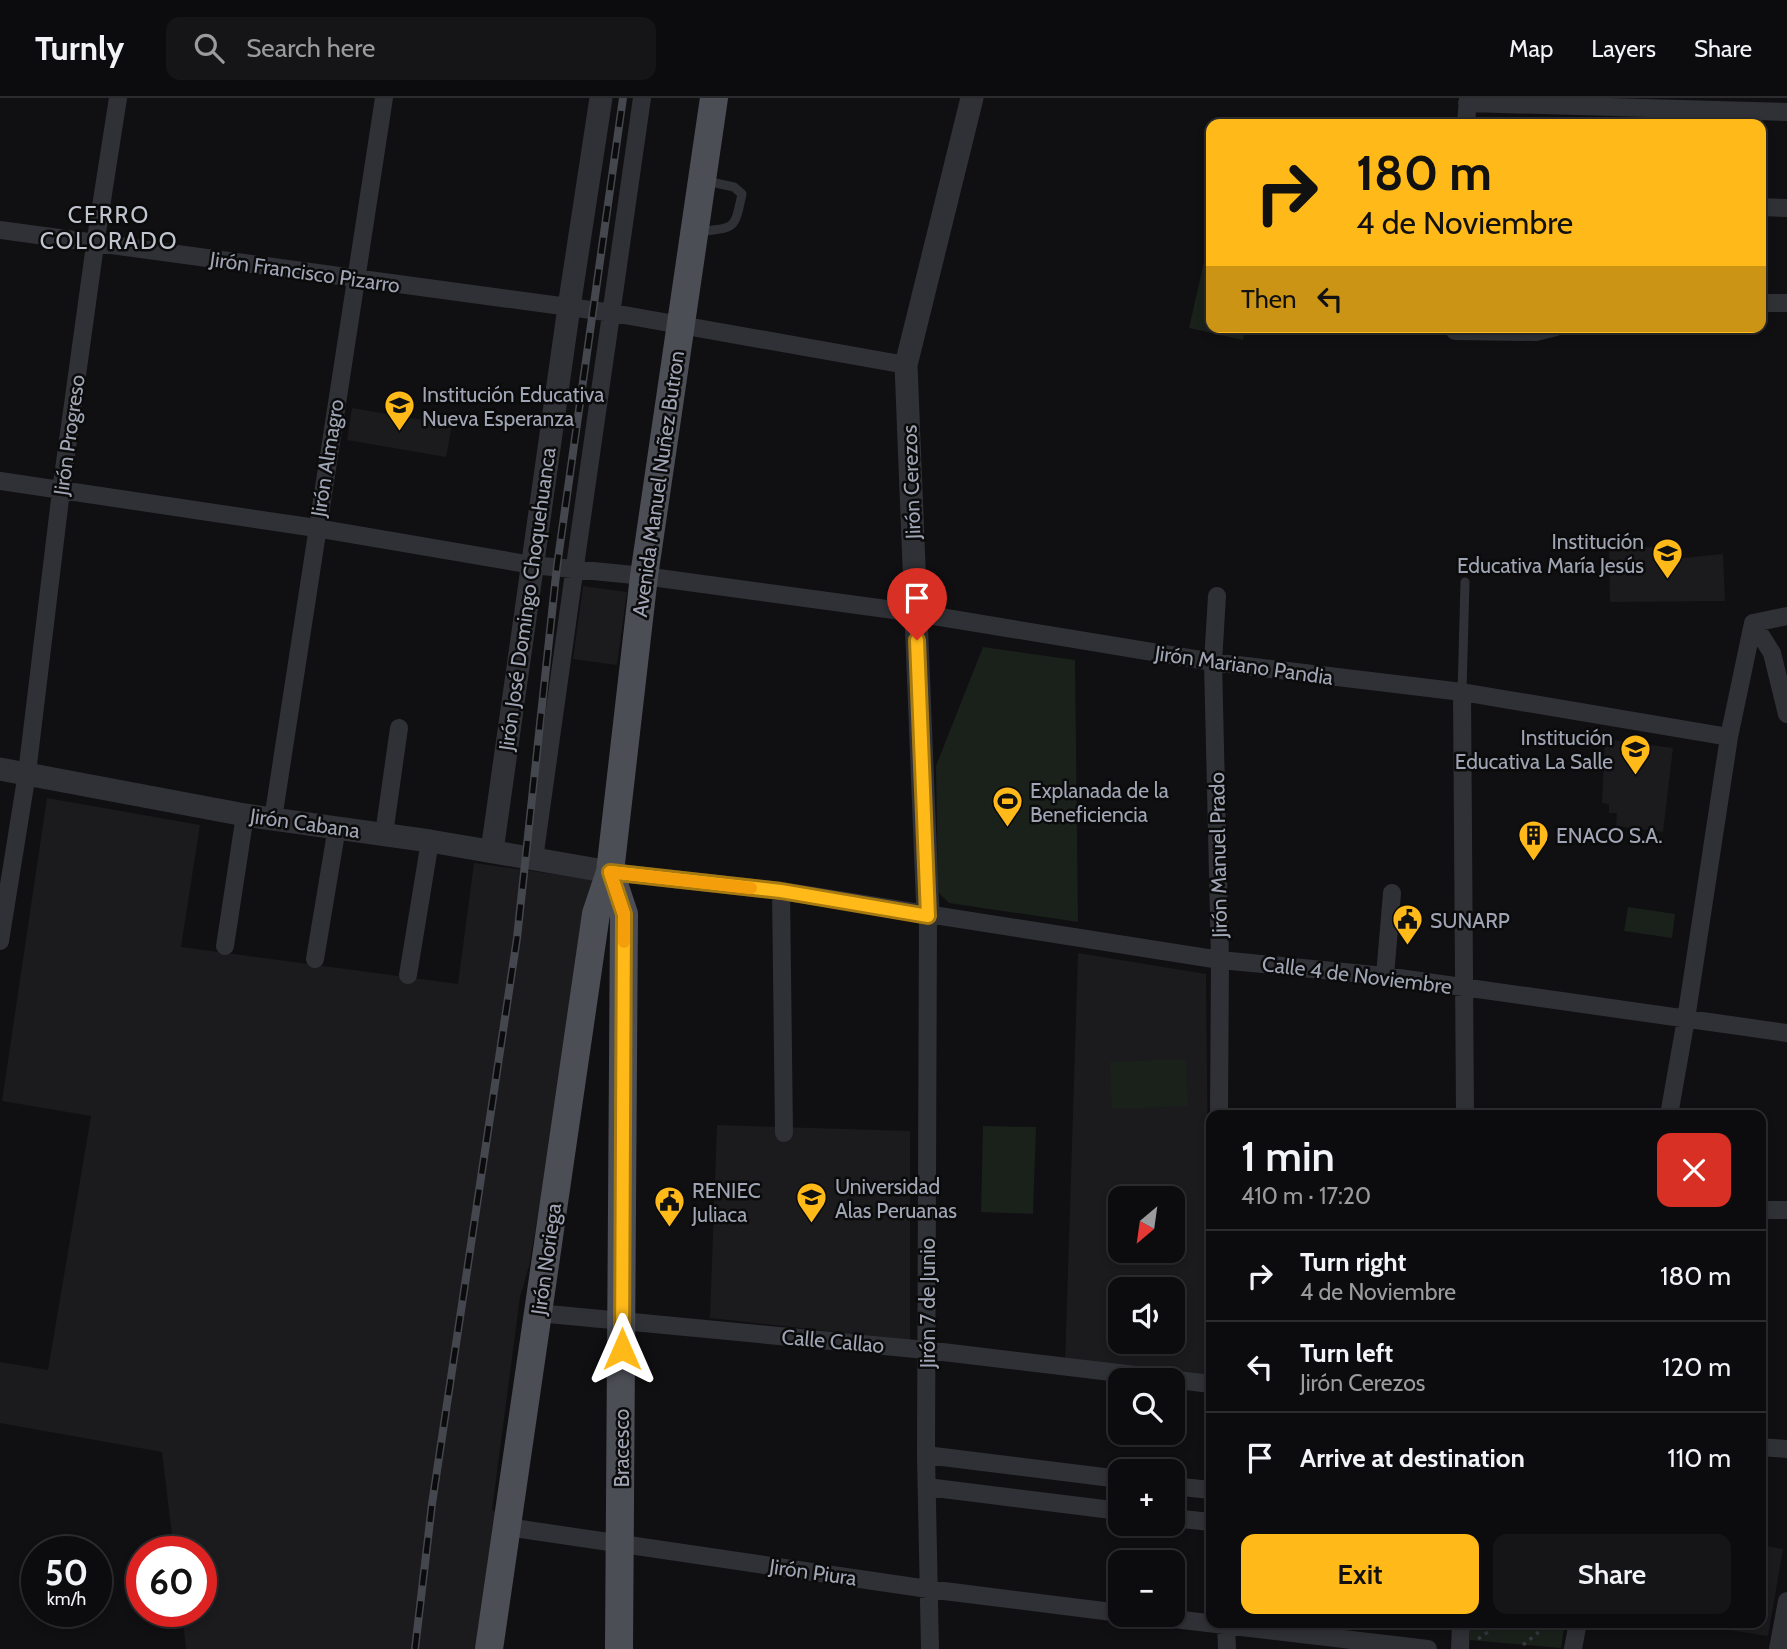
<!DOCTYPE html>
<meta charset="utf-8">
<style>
body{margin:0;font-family:Cabin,sans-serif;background:#151416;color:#f1f3f6;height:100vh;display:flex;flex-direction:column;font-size:26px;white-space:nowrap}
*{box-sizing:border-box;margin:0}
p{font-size:23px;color:#9a9b9d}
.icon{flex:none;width:38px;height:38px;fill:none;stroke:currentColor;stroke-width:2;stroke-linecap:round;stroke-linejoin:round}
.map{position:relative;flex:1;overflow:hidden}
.drawer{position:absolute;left:1206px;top:1012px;width:560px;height:518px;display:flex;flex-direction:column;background:#0c0b0d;border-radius:14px;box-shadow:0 4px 10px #0003,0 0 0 2px #2c2b2e}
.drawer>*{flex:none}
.banner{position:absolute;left:1206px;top:21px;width:560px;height:214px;border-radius:14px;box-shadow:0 4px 10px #0003,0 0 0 2px #2c2b2e;background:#ffba1a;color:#111;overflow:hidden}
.needle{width:46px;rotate:209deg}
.tools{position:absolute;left:1108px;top:1088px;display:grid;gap:14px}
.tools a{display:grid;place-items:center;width:77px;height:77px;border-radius:14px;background:#0c0b0d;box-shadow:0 4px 10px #0003,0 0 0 2px #2c2b2e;font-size:35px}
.speed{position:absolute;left:21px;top:1438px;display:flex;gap:14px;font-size:35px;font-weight:700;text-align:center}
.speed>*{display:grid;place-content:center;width:91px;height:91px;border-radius:50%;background:#0c0b0d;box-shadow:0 4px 10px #0003,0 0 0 2px #2c2b2e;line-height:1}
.speed small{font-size:18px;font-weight:400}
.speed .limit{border:10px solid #d22;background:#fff;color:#111}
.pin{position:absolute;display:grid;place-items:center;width:60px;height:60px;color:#fff;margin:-72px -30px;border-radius:50% 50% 50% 0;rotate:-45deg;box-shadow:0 0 7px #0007}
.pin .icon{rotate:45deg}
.me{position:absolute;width:77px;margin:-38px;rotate:0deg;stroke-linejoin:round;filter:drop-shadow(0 0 5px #0008)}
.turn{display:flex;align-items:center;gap:24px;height:147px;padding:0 35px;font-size:32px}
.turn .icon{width:91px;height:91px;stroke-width:2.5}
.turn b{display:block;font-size:49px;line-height:60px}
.then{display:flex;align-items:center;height:66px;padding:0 35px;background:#0003;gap:14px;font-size:26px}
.round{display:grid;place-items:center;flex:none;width:74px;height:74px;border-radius:14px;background:#151416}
.headline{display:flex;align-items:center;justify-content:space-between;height:119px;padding:0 35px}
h1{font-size:42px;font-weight:600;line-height:52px}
.action{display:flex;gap:14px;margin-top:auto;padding:14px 35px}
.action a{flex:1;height:80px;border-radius:14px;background:#ffba1a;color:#111;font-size:28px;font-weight:600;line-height:80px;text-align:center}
.action a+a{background:#151416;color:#f1f3f6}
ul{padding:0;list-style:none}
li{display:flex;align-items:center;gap:21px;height:91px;padding:0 35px;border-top:2px solid #2c2b2e}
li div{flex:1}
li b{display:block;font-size:26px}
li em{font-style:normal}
header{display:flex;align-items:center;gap:42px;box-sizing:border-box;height:98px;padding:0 35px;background:#0c0b0d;border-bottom:2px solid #2c2b2e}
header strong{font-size:33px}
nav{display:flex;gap:38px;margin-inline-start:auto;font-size:24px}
.search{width:490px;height:63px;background:#151416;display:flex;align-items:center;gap:18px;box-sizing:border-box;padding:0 24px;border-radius:14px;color:#9a9b9d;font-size:26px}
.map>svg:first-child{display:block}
.built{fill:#1b1b1e;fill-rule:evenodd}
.green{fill:#1a211b}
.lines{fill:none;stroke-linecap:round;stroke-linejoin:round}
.path{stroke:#36383e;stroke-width:3.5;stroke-dasharray:3.5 5;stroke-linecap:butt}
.service{stroke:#303136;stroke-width:9}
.minor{stroke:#303136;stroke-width:18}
.tertiary{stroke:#303136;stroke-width:23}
.primary{stroke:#4c4e56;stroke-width:28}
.rail-casing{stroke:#45474e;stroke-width:8}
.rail{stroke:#0b0b0c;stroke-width:5;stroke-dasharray:16;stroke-linecap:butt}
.route-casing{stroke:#a67911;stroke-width:18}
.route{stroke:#ffba1a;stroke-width:12}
.slow{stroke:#f59e0b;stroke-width:12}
.labels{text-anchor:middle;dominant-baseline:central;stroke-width:5;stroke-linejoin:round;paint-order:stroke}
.street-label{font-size:21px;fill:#9fa5b4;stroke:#0b0b0c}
.poi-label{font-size:21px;fill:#9fa5b4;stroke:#0b0b0c;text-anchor:start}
.neighbourhood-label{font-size:23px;letter-spacing:2px;fill:#c0c4cf;stroke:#0b0b0c}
</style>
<header>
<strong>Turnly</strong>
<div class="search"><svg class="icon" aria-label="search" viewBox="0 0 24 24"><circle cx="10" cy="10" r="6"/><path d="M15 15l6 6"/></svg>Search here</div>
<nav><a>Map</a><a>Layers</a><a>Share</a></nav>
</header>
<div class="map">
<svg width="1787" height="1551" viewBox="0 0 1787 1551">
<rect width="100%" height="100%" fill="#100f11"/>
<path class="built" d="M352 310 452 327 446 359 347 342Z
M1653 449 1667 454 1673 461 1723 456 1725 503 1610 504 1609 450Z
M583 488 627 494 617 567 573 561Z
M1605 641 1673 650 1663 734 1616 728 1617 715H1609V706L1602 705Z
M47 700 200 727 181 849 458 886 474 765 597 782 529 1168 520 1199 492 1412 503 1419 485 1551H186L182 1514H201V1454H174L162 1354 0 1325V1264L48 1272 91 1018 2 1003Z
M1078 855 1206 876 1210 1278 1065 1268ZM1120 1101H1172V1153H1120ZM1120 1192H1172V1244H1120Z
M717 1027 910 1033V1242L710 1220Z
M1761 1447 1783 1451 1768 1538 1677 1524H1760Z"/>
<path class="green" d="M1208 146 1211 147V229H1246L1243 242 1189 230Z
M983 549 1075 562 1078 824 949 805 938 794 936 668Z
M1628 809 1675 816 1672 840 1624 833Z
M1186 961 1188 1008 1112 1011 1110 964Z
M983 1028 1036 1029 1033 1116 981 1114Z
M1470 1524H1565L1561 1550 1470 1542Z"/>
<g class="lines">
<path class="path" d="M1478 1541 1502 1524
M1523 1547 1551 1524"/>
<path class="service" d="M698 134C736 129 734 133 742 96L734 89 706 83
M1462 594 1465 484"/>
<path class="minor" d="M1467 5 1787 14
M1466 26 1468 0
M1760 109 1787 110
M0 132 613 215 906 267
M1760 205H1787
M1455 229V233L1536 234 1556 229
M0 383 316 430 532 467 644 478 916 515 1213 564 1462 594 1729 639
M1217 498 1213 564 1220 862 1219 1017
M1753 525 1772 555 1787 616
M1753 525 1787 518
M1462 594 1465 1017
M273 721 384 0
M384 736 399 630
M534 761C568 507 607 254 642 0
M610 774 781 793 1220 862 1385 878 1787 935
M781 793 784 1035
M928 818 926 1357 930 1551
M0 843 27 675 61 393 95 147 118 0
M225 848 245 717
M315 861 337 729
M408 877 430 743
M1385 878 1392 795
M1669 1017 1686 921 1729 639 1753 525
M1760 1112H1787
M538 1215 926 1252 1211 1286
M1760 1349 1787 1351
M926 1357 1120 1381
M1172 1388 1211 1392
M927 1389 1120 1413
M1172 1420 1211 1424
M507 1429 928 1491 1120 1515
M1140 1517 1428 1551
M1226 1524 1227 1551
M1460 1551 1461 1524
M1573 1551 1578 1524
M1778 1551 1787 1503"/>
<path class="tertiary" d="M0 671 245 717 430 743 610 774
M492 753 569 209 601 0
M928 818 906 267 972 0"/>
<path class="primary" d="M610 774 624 816 619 1551
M489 1551 596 816 610 774 644 478 714 0"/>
<defs>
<path id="rail" d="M415 1551 432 1406 517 840 557 468 623 0"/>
</defs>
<use href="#rail" class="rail-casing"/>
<use href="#rail" class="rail"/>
</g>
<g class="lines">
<defs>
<path id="route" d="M622 1251 624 816 610 774 781 793 928 818 917 542"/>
</defs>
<use href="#route" class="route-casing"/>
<use href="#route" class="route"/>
<path class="slow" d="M624 844V816L610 774 751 790"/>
</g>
<defs>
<symbol id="school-pin" viewBox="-11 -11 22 30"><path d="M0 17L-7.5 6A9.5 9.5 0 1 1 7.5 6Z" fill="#ffba1a" stroke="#0b0b0c"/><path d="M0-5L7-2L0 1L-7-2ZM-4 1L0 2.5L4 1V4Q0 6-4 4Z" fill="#111"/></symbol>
<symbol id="stadium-pin" viewBox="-11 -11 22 30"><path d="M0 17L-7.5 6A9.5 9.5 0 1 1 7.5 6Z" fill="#ffba1a" stroke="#0b0b0c"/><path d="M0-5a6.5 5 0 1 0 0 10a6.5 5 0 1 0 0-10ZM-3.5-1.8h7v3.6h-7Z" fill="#111"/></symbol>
<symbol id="building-pin" viewBox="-11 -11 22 30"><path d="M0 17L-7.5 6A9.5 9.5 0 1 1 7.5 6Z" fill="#ffba1a" stroke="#0b0b0c"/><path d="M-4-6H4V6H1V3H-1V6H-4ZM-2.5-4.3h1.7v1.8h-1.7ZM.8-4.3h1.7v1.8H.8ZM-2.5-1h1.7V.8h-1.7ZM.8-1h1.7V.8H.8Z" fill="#111"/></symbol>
<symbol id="civic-pin" viewBox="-11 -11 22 30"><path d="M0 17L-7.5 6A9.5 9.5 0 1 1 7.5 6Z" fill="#ffba1a" stroke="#0b0b0c"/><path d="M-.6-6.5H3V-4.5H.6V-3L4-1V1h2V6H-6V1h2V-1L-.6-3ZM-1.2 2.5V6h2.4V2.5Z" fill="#111"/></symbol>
<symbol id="university-pin" viewBox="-11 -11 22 30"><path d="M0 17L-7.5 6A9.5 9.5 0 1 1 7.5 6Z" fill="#ffba1a" stroke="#0b0b0c"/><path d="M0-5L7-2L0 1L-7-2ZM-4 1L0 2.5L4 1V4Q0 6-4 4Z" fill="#111"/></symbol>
</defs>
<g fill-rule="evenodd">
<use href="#school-pin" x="382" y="290" width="35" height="47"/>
<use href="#school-pin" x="1650" y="438" width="35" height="47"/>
<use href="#school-pin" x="1618" y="634" width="35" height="47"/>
<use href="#stadium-pin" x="990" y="686" width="35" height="47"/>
<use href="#building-pin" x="1516" y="720" width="35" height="47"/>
<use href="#civic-pin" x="1390" y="804" width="35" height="47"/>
<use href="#university-pin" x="794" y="1082" width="35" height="47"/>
<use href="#civic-pin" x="652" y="1086" width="35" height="47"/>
</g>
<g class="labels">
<g class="street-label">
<text transform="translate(305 174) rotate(8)">Jirón Francisco Pizarro</text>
<text transform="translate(69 337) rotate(-82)">Jirón Progreso</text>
<text transform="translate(327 360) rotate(-81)">Jirón Almagro</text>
<text transform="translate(911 384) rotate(-92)">Jirón Cerezos</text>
<text transform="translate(658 386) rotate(-82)">Avenida Manuel Nuñez Butron</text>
<text transform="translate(527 501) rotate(-82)">Jirón José Domingo Choquehuanca</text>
<text transform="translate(1244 567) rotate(8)">Jirón Mariano Pandia</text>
<text transform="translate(305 725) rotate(8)">Jirón Cabana</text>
<text transform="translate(1218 757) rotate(-91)">Jirón Manuel Prado</text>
<text transform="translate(1357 877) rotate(7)">Calle 4 de Noviembre</text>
<text transform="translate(546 1161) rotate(-82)">Jirón Noriega</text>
<text transform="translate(927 1205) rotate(-90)">Jirón 7 de Junio</text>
<text transform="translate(833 1243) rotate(5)">Calle Callao</text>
<text transform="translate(621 1350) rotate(-90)">Bracesco</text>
<text transform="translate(813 1474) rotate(8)">Jirón Piura</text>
</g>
<g class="poi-label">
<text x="422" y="296">Institución Educativa<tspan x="422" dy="24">Nueva Esperanza</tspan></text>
<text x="1644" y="443" text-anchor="end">Institución<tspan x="1644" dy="24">Educativa María Jesús</tspan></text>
<text x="1613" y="639" text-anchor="end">Institución<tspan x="1613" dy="24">Educativa La Salle</tspan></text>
<text x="1030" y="692">Explanada de la<tspan x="1030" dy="24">Beneficiencia</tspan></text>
<text x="1556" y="737">ENACO S.A.</text>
<text x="1430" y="822">SUNARP</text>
<text x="835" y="1088">Universidad<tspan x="835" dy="24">Alas Peruanas</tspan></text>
<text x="692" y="1092">RENIEC<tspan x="692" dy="24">Juliaca</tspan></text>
</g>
<g class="neighbourhood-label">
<text x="109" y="117">CERRO<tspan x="109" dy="26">COLORADO</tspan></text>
</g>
</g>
</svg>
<div class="tools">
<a><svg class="needle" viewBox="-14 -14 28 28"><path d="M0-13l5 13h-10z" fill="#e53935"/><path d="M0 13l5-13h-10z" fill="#9a9b9d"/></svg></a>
<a><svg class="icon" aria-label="sound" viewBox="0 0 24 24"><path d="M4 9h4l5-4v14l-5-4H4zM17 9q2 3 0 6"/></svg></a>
<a><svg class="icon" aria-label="search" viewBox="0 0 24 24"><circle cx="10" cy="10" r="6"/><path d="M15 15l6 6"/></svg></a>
<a>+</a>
<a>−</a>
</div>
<div class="speed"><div>50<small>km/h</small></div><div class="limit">60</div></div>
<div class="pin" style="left:917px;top:542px;background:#d93025"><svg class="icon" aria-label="arrive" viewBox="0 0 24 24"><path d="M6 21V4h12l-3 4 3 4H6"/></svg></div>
<svg class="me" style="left:622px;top:1251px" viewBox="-20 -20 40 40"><path d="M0-17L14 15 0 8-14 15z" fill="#ffba1a" stroke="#fff" stroke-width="4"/></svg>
<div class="banner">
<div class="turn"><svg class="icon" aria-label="right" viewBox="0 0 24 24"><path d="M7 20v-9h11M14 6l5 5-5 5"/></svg><div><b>180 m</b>4 de Noviembre</div></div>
<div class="then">Then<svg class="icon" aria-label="left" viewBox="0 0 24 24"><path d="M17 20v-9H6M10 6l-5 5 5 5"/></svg></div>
</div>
<section class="drawer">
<div class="headline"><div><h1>1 min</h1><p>410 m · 17:20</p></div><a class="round" style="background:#d93025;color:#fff"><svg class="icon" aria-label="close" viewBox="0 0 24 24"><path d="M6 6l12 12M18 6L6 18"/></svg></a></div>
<ul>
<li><svg class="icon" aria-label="right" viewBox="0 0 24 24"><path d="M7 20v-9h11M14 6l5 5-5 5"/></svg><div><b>Turn right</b><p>4 de Noviembre</p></div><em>180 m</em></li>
<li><svg class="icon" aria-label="left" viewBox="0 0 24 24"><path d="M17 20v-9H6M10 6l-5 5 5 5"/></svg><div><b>Turn left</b><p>Jirón Cerezos</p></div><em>120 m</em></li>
<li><svg class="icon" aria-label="arrive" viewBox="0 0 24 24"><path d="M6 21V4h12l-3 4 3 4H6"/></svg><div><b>Arrive at destination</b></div><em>110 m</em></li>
</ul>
<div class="action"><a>Exit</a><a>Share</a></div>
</section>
</div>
